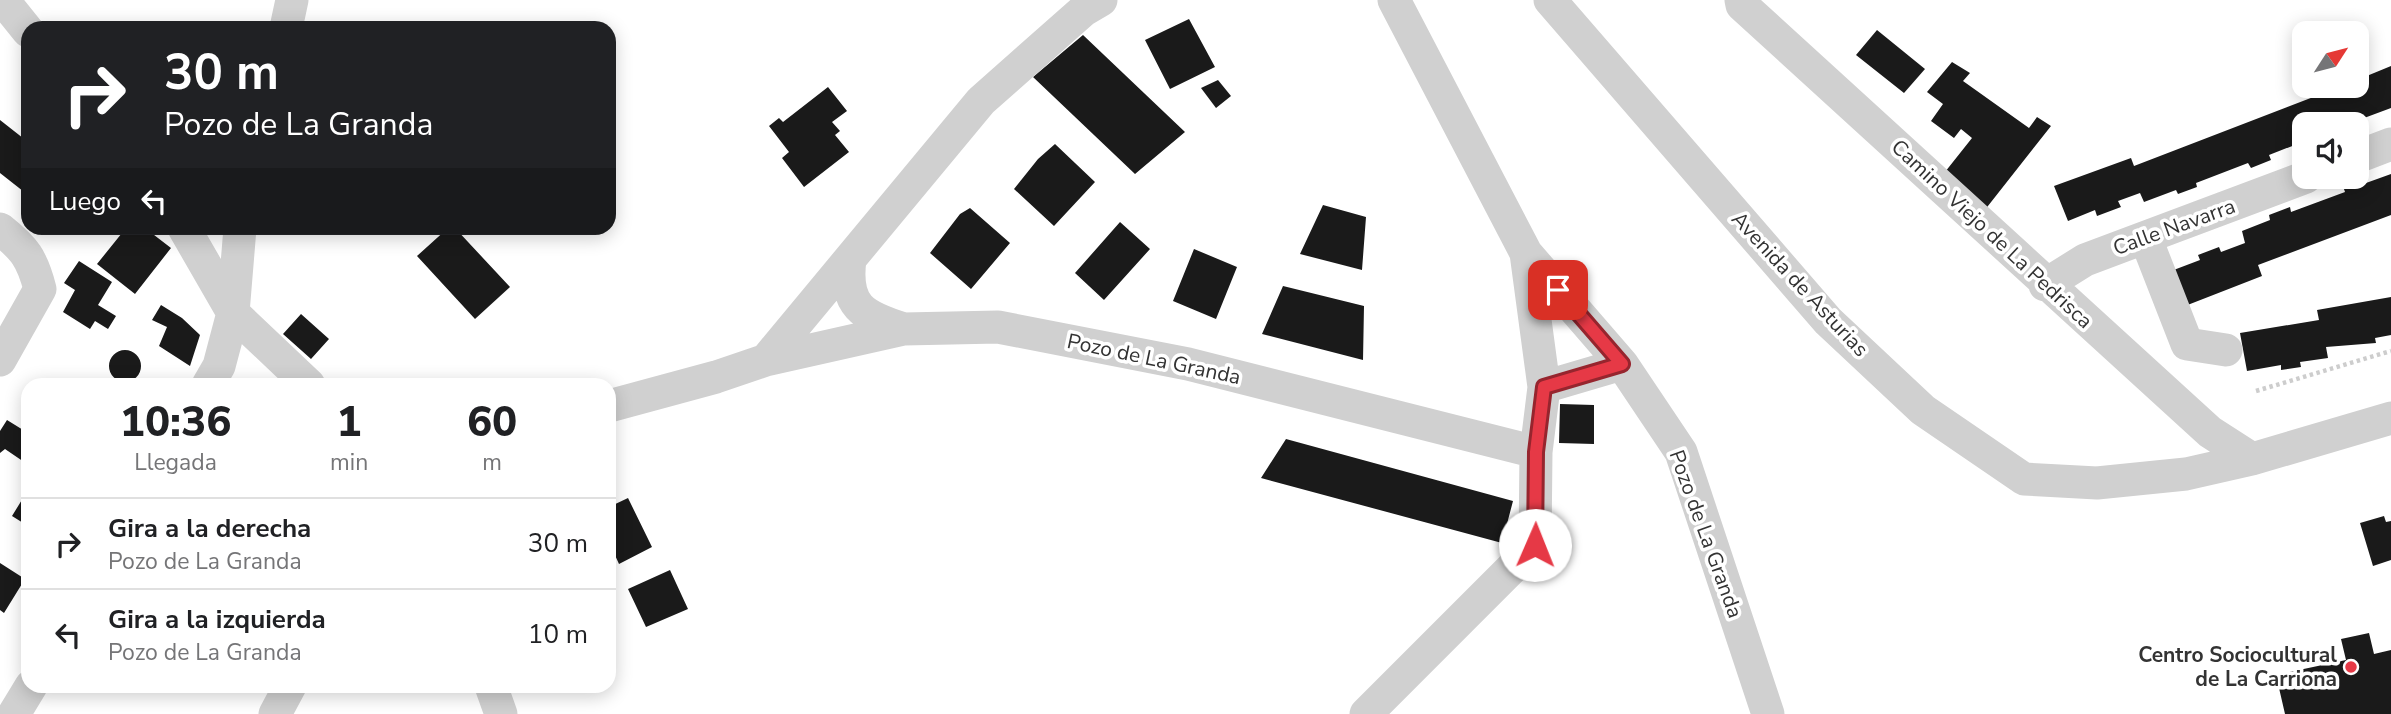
<!DOCTYPE html>
<html lang="es">
<style>
body{margin:0;font-family:"Nunito Sans",sans-serif;background:#f6f6f6;color:#202124;height:100vh;display:flex;flex-direction:column;font-size:26px;white-space:nowrap}
*{box-sizing:border-box;margin:0}
p{font-size:23px;color:#757577}
.icon{flex:none;width:38px;height:38px;fill:none;stroke:currentColor;stroke-width:2;stroke-linecap:round;stroke-linejoin:round}
.map{position:relative;flex:1;overflow:hidden}
.panel{position:absolute;left:21px;top:378px;width:595px;height:315px;display:flex;flex-direction:column;background:#fff;border-radius:21px;box-shadow:0 4px 18px #0003}
.panel>*{flex:none}
.hud{position:absolute;left:21px;top:21px;width:595px;height:214px;border-radius:21px;box-shadow:0 4px 18px #0003;background:#202124;color:#fff;overflow:hidden}
.needle{width:46px;rotate:54deg}
.controls{position:absolute;left:2292px;top:21px;display:grid;gap:14px}
.controls a{display:grid;place-items:center;width:77px;height:77px;border-radius:14px;background:#fff;box-shadow:0 4px 18px #0003;font-size:35px}
.pin{position:absolute;display:grid;place-items:center;width:60px;height:60px;color:#fff;margin:-30px;border-radius:14px;box-shadow:0 4px 10px #0006}
.me{position:absolute;width:77px;margin:-38px;rotate:1deg;stroke-linejoin:round;filter:drop-shadow(0 0 5px #0008)}
.turn{display:flex;align-items:center;gap:24px;height:147px;padding:0 28px;font-size:32px}
.turn .icon{width:91px;height:91px;stroke-width:2.5}
.turn b{display:block;font-size:49px;line-height:60px}
.then{display:flex;align-items:center;height:66px;padding:0 28px;background:#0003;gap:14px;font-size:26px}
.eta{display:flex;justify-content:space-evenly;align-items:center;height:119px;text-align:center}
.eta b{font-size:42px;font-weight:800;line-height:49px}
ul{padding:0;list-style:none}
li{display:flex;align-items:center;gap:21px;height:91px;padding:0 28px;border-top:2px solid #e0e0e0}
li div{flex:1}
li b{display:block;font-size:26px}
li em{font-style:normal}
.map>svg:first-child{display:block}
.building{fill:#1a1a1a}
.lines{fill:none;stroke-linecap:round;stroke-linejoin:round}
.path{stroke:#cdcdcd;stroke-width:4.5;stroke-dasharray:3.5 3.5;stroke-linecap:butt}
.street{stroke:#d0d0d0;stroke-width:33}
.route-casing{stroke:#96252e;stroke-width:18}
.route{stroke:#e63946;stroke-width:12}
.poi-dot{fill:#e63946;stroke:#fff;stroke-width:2.5}
.labels{text-anchor:middle;dominant-baseline:central;stroke-width:7;stroke-linejoin:round;paint-order:stroke}
.street-label{font-size:21px;fill:#333;stroke:#fff}
.poi-label{font-size:21px;font-weight:bold;fill:#333;stroke:#fff;text-anchor:end}
</style>
<div class="map">
<svg width="2391" height="714" viewBox="0 0 2391 714">
<rect width="100%" height="100%" fill="#fff"/>
<path class="building" d="M1189 19 1215 67 1170 89 1145 40Z
M1877 30 1925 69 1904 93 1856 55Z
M1083 35 1185 132 1135 174 1033 77Z
M1952 62 1970 73 1963 81 2029 128 2037 117 2051 126 1984 211 1945 172 1972 138 1961 129 1954 138 1931 121 1943 104 1927 92Z
M2391 66V108L2348 124H2305V141L2269 155 2271 160 2251 168 2248 163 2196 183 2197 187 2178 194 2176 190 2144 202 2140 193 2118 201 2121 207 2097 216 2095 210 2068 221 2054 186 2131 158 2134 166 2342 86H2357V80Z
M1218 80 1231 96 1216 108 1201 88Z
M828 87 847 111 832 122 840 131 835 135 849 152 804 187 782 158 789 152 769 126 779 118 783 122Z
M0 120 28 142V195L0 173Z
M1055 144 1095 182 1054 226 1014 189 1038 159Z
M2391 174V215L2258 265 2262 276 2185 306 2171 271 2200 260 2198 255 2219 247 2221 252 2245 243 2242 231 2270 220 2269 215 2290 207 2291 212 2345 192 2343 186 2364 179 2366 183Z
M1323 205 1366 217 1362 270 1300 254Z
M970 208 1010 243 971 289 930 253 960 214Z
M1120 222 1150 249 1104 300 1075 273Z
M126 228H145L171 248 135 294 97 264Z
M448 228H455L510 287 475 319 417 256Z
M1194 249 1237 267 1216 319 1173 301Z
M79 261 112 282 98 305 116 316 108 329 95 321 90 329 63 312 75 290 64 283Z
M1283 286 1364 306 1363 360 1262 334Z
M2391 297V335L2375 338 2376 343 2326 347 2328 358 2300 362 2301 367 2281 370V365L2247 371 2240 333 2319 320 2317 310Z
M161 305 182 318 200 335 190 366 159 346 167 327 152 320Z
M301 314 329 339 311 359 283 334Z
M109 366a16 16 0 1 1 32 0a16 16 0 1 1-32 0Z
M1560 404 1594 405V444L1559 443Z
M7 420 28 433 27 464 5 449 0 453V431Z
M1286 439 1513 501 1502 543 1261 478Z
M28 490V526L12 516Z
M628 498 652 547 619 564 609 542V507Z
M2384 516 2386 522 2391 521V560L2373 566 2360 523Z
M0 563 25 579 4 613 0 610Z
M670 570 688 609 646 627 628 589Z
M2369 633 2374 654 2391 650V714H2285L2276 675 2346 660 2341 639Z"/>
<g class="lines">
<path class="path" d="M2256 391 2391 351"/>
<path class="street" d="M3 0 28 31
M1550 0 1828 321 1923 410 2024 479 2097 483 2186 474 2252 459 2391 418
M1741 0 1742 5 2210 432 2252 459
M286 28 292 0
M2357 157 2391 144
M184 228 233 313 219 366 208 385
M240 228 233 313 309 385
M0 229C25 249 32 258 40 289L0 360
M2146 239 2187 344 2226 350
M1526 253 1622 364
M850 259C844 306 862 316 904 329
M2045 285 2085 260 2306 177
M766 360 981 101 1084 10 1101 0
M1544 387 1622 364 1681 452 1768 714
M609 406 716 377 766 360 904 329 998 327 1188 364 1536 452 1544 387 1526 253 1394 0
M491 686 501 714
M14 714 31 686
M275 714 290 686
M1366 714 1535 545 1536 452"/>
</g>
<g class="lines">
<defs>
<path id="route" d="M1535 545 1536 452 1544 387 1622 364 1558 290"/>
</defs>
<use href="#route" class="route-casing"/>
<use href="#route" class="route"/>
</g>
<circle class="poi-dot" cx="2351" cy="667" r="7"/>
<g class="labels">
<g class="street-label">
<text transform="translate(2174 227) rotate(-20)">Calle Navarra</text>
<text transform="translate(1992 234) rotate(43)">Camino Viejo de La Pedrisca</text>
<text transform="translate(1800 284) rotate(47)">Avenida de Asturias</text>
<text transform="translate(1154 359) rotate(12)">Pozo de La Granda</text>
<text transform="translate(1706 534) rotate(70)">Pozo de La Granda</text>
</g>
<g class="poi-label">
<text x="2337" y="655">Centro Sociocultural<tspan x="2337" dy="24">de La Carriona</tspan></text>
</g>
</g>
</svg>
<div class="controls">
<a><svg class="needle" viewBox="-14 -14 28 28"><path d="M0-13l5 13h-10z" fill="#e53935"/><path d="M0 13l5-13h-10z" fill="#757577"/></svg></a>
<a><svg class="icon" aria-label="sound" viewBox="0 0 24 24"><path d="M4 9h4l5-4v14l-5-4H4zM17 9q2 3 0 6"/></svg></a>
</div>
<div class="pin" style="left:1558px;top:290px;background:#d93025"><svg class="icon" aria-label="arrive" viewBox="0 0 24 24"><path d="M6 21V4h12l-3 4 3 4H6"/></svg></div>
<svg class="me" style="left:1535px;top:545px" viewBox="-20 -20 40 40"><circle r="19" fill="#fff"/><path d="M0-13L10 11 0 6-10 11z" fill="#e63946"/></svg>
<div class="hud">
<div class="turn"><svg class="icon" aria-label="right" viewBox="0 0 24 24"><path d="M7 20v-9h11M14 6l5 5-5 5"/></svg><div><b>30 m</b>Pozo de La Granda</div></div>
<div class="then">Luego<svg class="icon" aria-label="left" viewBox="0 0 24 24"><path d="M17 20v-9H6M10 6l-5 5 5 5"/></svg></div>
</div>
<section class="panel">
<div class="eta">
<div><b>10:36</b><p>Llegada</p></div>
<div><b>1</b><p>min</p></div>
<div><b>60</b><p>m</p></div>
</div>
<ul>
<li><svg class="icon" aria-label="right" viewBox="0 0 24 24"><path d="M7 20v-9h11M14 6l5 5-5 5"/></svg><div><b>Gira a la derecha</b><p>Pozo de La Granda</p></div><em>30 m</em></li>
<li><svg class="icon" aria-label="left" viewBox="0 0 24 24"><path d="M17 20v-9H6M10 6l-5 5 5 5"/></svg><div><b>Gira a la izquierda</b><p>Pozo de La Granda</p></div><em>10 m</em></li>
</ul>
</section>
</div>
